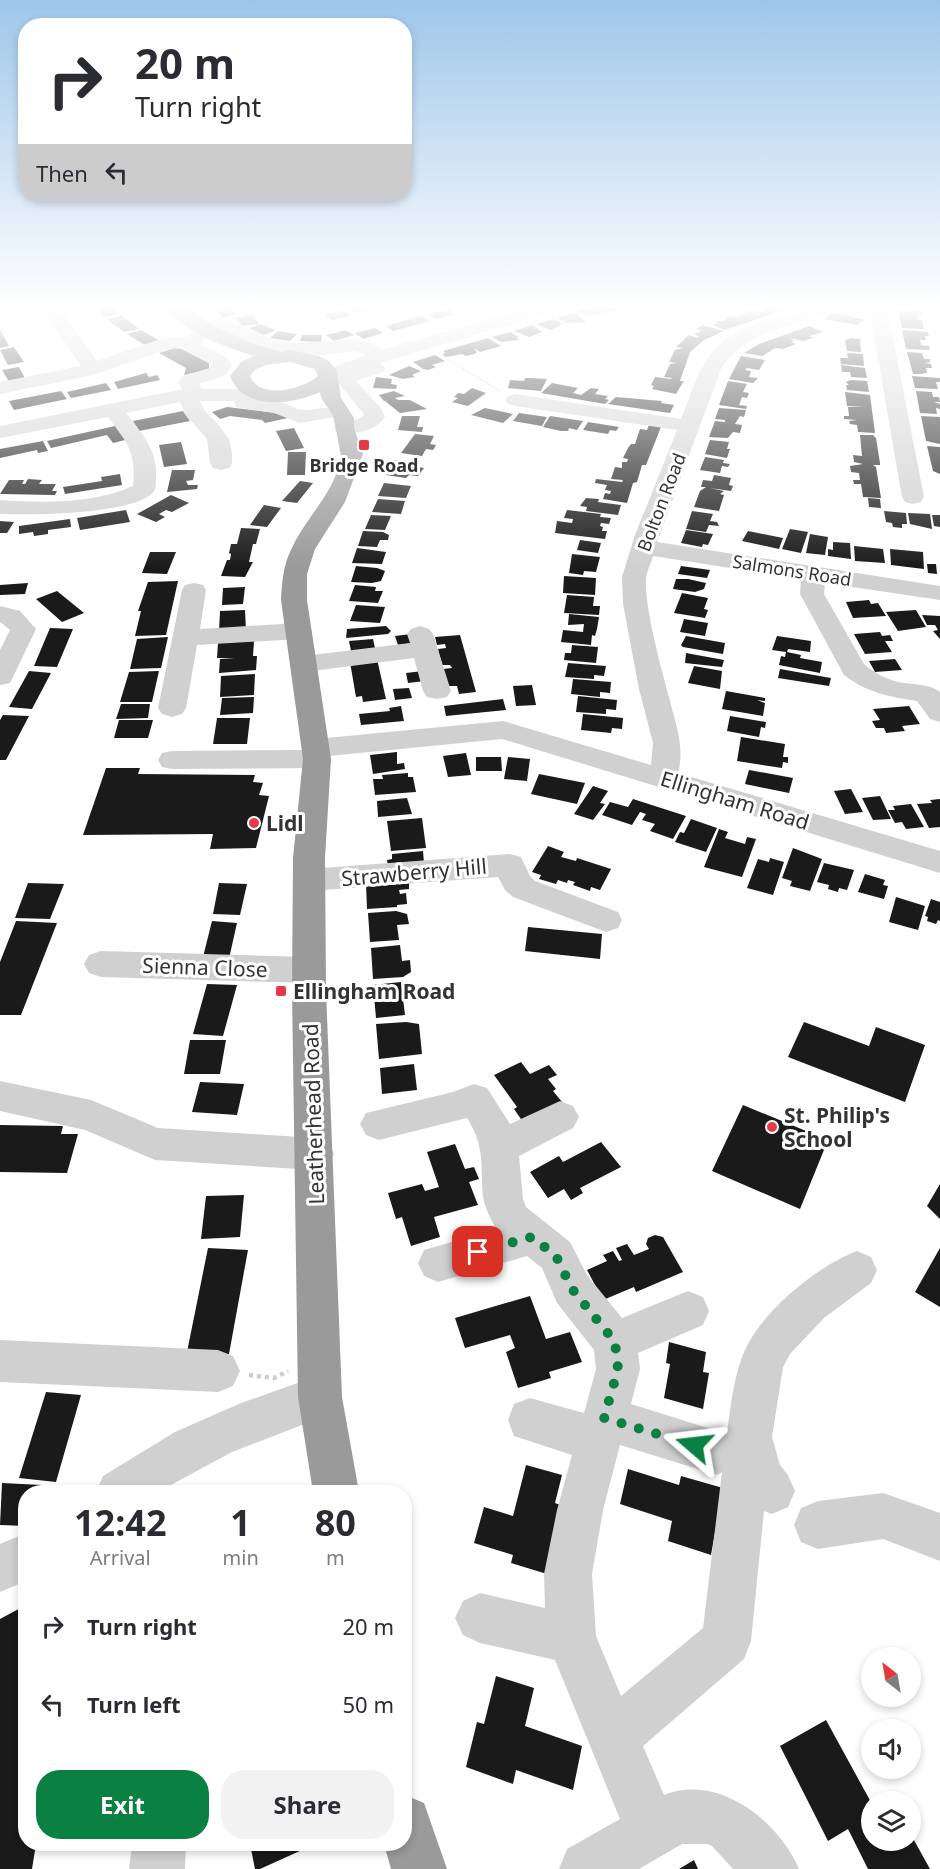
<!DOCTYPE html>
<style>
body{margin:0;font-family:"Noto Sans",sans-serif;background:#f2f2f3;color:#2b2b33;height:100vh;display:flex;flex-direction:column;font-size:22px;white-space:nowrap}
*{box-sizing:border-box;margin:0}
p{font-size:20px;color:#7c7c81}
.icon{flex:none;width:33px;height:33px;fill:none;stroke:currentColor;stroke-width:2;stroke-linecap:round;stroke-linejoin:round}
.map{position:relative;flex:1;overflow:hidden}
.side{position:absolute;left:18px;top:1485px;width:394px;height:366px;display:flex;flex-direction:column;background:#fff;border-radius:24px;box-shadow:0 3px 9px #0003}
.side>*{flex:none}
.hud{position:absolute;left:18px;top:18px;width:394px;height:183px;border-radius:24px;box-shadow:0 3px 9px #0003;background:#fff;color:#2b2b33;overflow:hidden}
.needle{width:39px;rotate:329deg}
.controls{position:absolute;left:861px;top:1647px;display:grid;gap:12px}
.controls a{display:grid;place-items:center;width:60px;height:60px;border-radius:50%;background:#fff;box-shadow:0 3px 9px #0003;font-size:30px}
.pin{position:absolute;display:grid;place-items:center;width:51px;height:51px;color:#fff;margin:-26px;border-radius:12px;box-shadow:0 3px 9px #0006}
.me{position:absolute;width:66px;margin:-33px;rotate:287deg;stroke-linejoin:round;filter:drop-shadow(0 0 4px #0008)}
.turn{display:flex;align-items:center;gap:21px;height:126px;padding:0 18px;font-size:27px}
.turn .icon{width:78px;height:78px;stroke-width:2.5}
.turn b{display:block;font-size:42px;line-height:51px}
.then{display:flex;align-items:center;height:57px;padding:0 18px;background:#0003;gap:12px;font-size:22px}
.eta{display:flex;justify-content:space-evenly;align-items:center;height:102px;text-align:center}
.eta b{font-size:36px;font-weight:700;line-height:42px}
.cta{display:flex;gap:12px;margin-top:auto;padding:12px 18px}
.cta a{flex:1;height:69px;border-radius:24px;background:#0b8043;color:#fff;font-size:24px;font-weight:700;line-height:69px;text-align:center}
.cta a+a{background:#f2f2f3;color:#2b2b33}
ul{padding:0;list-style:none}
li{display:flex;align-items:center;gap:18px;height:78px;padding:0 18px}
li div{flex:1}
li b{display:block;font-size:22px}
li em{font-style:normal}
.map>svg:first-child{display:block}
.building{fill:#1a1a1a}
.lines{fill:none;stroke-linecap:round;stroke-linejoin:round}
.path-far1{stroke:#cdcdcd;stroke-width:2;stroke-dasharray:1.5 1.5;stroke-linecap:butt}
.path{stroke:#cdcdcd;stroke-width:4.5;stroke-dasharray:4 4;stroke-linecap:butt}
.minor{fill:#d0d0d0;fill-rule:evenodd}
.highway{fill:#9a9a9a;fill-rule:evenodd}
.route{stroke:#0b8043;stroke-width:10;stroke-dasharray:0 18}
.poi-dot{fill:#e63946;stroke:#fff;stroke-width:2}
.labels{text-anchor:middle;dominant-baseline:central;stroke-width:6;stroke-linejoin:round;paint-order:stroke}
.far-poi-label{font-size:18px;font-weight:bold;fill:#333;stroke:#fff}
.far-street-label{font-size:18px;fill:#333;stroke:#fff}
.street-label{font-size:21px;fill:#333;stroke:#fff}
.poi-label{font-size:21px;font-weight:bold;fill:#333;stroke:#fff;text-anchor:start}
</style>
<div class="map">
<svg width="940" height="1869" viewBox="0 0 940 1869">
<rect width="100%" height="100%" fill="#fff"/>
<path class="building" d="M98 307H115L120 314 105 317Z
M229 307 237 314 223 317 215 309Z
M354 307H380L357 313 349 308Z
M596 307H630L587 316 578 311Z
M767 307H793L725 330 712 325 718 323 714 321H723L731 316 742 318 737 316 747 313 743 310 745 309 763 312 765 311 760 309Z
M448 309 456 314 436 319 427 315Z
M342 310 351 315 333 320 324 315Z
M898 310 921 311 922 315H917L918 320H922L924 329 902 328Z
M574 312 586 322 566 323 557 318Z
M832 312 865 320 857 325 825 319Z
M121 315 139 329 124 332 107 319Z
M253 315 259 324 242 326 236 318Z
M421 316 430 321 393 331 386 326Z
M553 319 563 324 551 330 536 324Z
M261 324 276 330 264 335 249 328Z
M532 325 542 332 529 337 514 331Z
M703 325 724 331 704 340 690 352 680 381H684L676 394 652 389 654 386 651 385 655 377 671 379 672 378 664 377 670 364 677 363 669 362 675 350 683 348 676 347 689 335 698 338 699 336 694 335 701 331 696 329Z
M809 326 823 332 809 336 813 338 804 341 789 338 795 341 791 342 796 344 783 349 775 348 762 356 744 353 759 344Z
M375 328 383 333 363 339 355 333Z
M0 330 9 346 0 348Z
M141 330 162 342 148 347 127 334Z
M346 330 354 335 334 341 326 335Z
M902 330 928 332 929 336H925L926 340H920L921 345 929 346 930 350 906 349Z
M278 331 297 334 290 341 270 338Z
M510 332 519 337 516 338 519 340 501 342 492 337Z
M302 335H322L321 342 300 341Z
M488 338 501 346 480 352 474 348 477 352 475 354 466 356 462 354 446 357 442 354 445 353 443 351Z
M851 338 860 339 861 352 847 351 845 340Z
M14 347 24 362 8 365 0 350Z
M178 347 209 363V370L184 375 186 368 159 353Z
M907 352 922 353 924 359H930V362L925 363 931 364 932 368H926L927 373H923V374H913Z
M847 353 863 354 864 366 841 364 840 358H848Z
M435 355 445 361 432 365 436 367 428 370 423 369 413 362Z
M741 356 765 360 759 370 747 368 745 370 751 371 749 377 758 378 753 383 729 379Z
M841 365 865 368 867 378 851 377 850 372H842Z
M409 366 421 371 412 375 415 377 403 379 389 375Z
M19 367 27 382 11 385 2 370Z
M146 373 149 377 157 375 160 380 118 389 114 382Z
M912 376 940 378V382H936L938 389 915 388Z
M376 377 392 379 391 384 397 385 396 389 373 388Z
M525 378H532L547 379 541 391 508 388 510 380 524 381Z
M851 380 867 381 869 392 847 390 846 385H849L846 382Z
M728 381 747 384 743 392 749 393 747 398 742 397 739 405 747 406 746 409 719 405Z
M106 383 111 390 71 398 67 392Z
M552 383 578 388 573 393 581 395 591 388 599 389 595 394 608 396 605 399 609 400 605 404 541 393Z
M472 388 486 393 468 406 452 402 458 398 454 397 458 393 464 394Z
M61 391 67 399 14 410 9 401Z
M394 391 405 396 395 398 398 400H410L427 409 400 413 385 401 391 399 384 401 379 395Z
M916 391 932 392 933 397H939L940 402H934L940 404V409L936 408 937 414 920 413Z
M845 392 870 395 875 433 858 432 857 425 850 424 849 421 857 420 844 419V416H849L848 407H864L847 406Z
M616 397 662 401 661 403 674 405 670 413 608 404Z
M227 407 277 413 288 418 265 423 262 420 230 416 220 419 212 412Z
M485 408 513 414 503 423 471 415Z
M719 408 746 410 744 417 740 416 735 424 742 425 740 433 733 432 728 438 709 437 715 421 725 422V420L715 419Z
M183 411 190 421 139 431 133 421Z
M519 413 547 417 542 426 536 425 513 421Z
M402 416H420L417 427H423L422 432 398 430Z
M550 416 583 421 577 430 569 428 568 431H561L543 427Z
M921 416 940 417V444L926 441Z
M588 422 619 427 616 431 610 430 608 434 583 430Z
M649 425 661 427 646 465H642L637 482 633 483 627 503 603 499 605 493 610 494 611 491 605 490 607 485 595 483 596 479 622 482 623 480 611 479 615 467 622 468V462H627L628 459 623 458 628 448 631 444H635L640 429 647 430Z
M115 426 125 440 113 443 107 435 51 448 47 441Z
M294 428 304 448 286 451 276 431Z
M415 434 434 436 430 444 436 445 433 450 426 449 422 456 401 453Z
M860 435H873L876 438 880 463V465H873L876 467 881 498 863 497 861 484H854L853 480H860L859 473 851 472 850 466 863 464 854 462 853 455 862 456Z
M710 440 729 442 727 449H730L727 458 705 454Z
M43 441 48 451 38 453 37 450 0 458V449Z
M181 442 187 464 164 467 159 445Z
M927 446 940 447V474L933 471Z
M288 452H306L305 475H287Z
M705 457 724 460 723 463 730 464 728 467 722 466 720 473 700 470Z
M396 460 416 463 414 466 424 468 418 476 409 475 406 478 386 475Z
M172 470H195L193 480 186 481 188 485H198L197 489 167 492Z
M120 474 122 485 65 494 63 487 102 481 101 477Z
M714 475 731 478 729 485 733 486 731 491 710 488 724 491 720 494 724 495 719 511 694 507 700 491 706 487H701L703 480 712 481Z
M28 479 42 480 39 484H56L52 491H57L55 495 0 494 9 480H24L22 484H25Z
M300 481 313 483 297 503 282 501Z
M384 483 411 486 406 498 378 496Z
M171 495 189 503 172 512 166 510 159 514 165 517 156 522 137 514Z
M586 498 599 499 598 502 621 505 618 515 586 511 587 507 580 506Z
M868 498 880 499 881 508 869 507Z
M378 499 405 501 401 514 372 512Z
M264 505 281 508 267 527 250 525Z
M126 510 130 522 80 530 77 518Z
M567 510 601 514 600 517 611 518 609 524 601 523 600 526 603 527 602 531H607L605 539 555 533 557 521 572 523 573 519 564 518Z
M692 511 713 514 710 521 717 522 719 526 709 525 706 532 686 529Z
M884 511 906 513 907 524H902V528L893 527 892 523 886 522Z
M908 513 930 514 932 529 910 524Z
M371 515 391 516 385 530 365 529Z
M932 515H940V527L934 526Z
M70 519 71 527 48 530V534L34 536 33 532 19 534V526Z
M0 521 14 522 7 533H0Z
M241 528 260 529 256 544H253L249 562H253L245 577 221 576 227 560H230L231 554 229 553 231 544H237Z
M790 529 808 532 801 553 782 549Z
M686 530 713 534 708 545 703 544 702 547 681 543Z
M363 531 383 532 389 535 388 540H380L377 547 358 546Z
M748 531 783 538 779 549 742 541Z
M810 534 828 537 825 555 806 553Z
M580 540 601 543 598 553 577 550Z
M833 542 850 543 851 559 828 556V549L833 550Z
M854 546 883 549 885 563 855 561Z
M357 548 386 552 382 564 352 563Z
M890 549 923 552 924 569 891 565Z
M150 552H176L167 574 142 573Z
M572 554 600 557 596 572 584 571 583 575 569 573Z
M927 564H936L937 574 928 573Z
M356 566 377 568 385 571 381 581 372 583 351 582Z
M681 566 710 570 707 578 678 574Z
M564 576 596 578 595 595 563 593Z
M676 579H688L706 583 704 589 695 592 673 589Z
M178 581 166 635 135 636 141 611H138L148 582Z
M28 583 25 594 0 595V585Z
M355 585 376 587 375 591H383L378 603 349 601Z
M245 587 243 604 222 605 223 588Z
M57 591 84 613 62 622 36 599Z
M682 593 708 598 704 609 708 610 705 618 674 613Z
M567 595 594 597 593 606H600L599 615 564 613Z
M869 600 871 604 878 603 886 616 853 618 846 602Z
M356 605 385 607 380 623 350 621Z
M245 610 246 631 219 632 220 611Z
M916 610 926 627 898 631 886 612Z
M569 614 599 617 597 629 595 636 592 635 591 645 561 642 563 630 583 632 584 624 568 625Z
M922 615 940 616V639L933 631 938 630 935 625H927Z
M684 619 708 623 705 636 680 632Z
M386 626 391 631 388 634 346 638 347 629Z
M50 628 73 629 57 667 34 666Z
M880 632 882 636 890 635 893 641H885L892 652 865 654 854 634Z
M411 634 414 643 398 645 395 636Z
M460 635 476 692 459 694 457 686H448L443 669 452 668 450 665H442L438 649 446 648 445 644 437 645 435 637Z
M686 636 725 643 723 654 683 647 681 645Z
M777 636 811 641 810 652 788 649 787 652 801 655 800 658 822 662 820 673 779 665 781 656 785 657 786 652 772 650Z
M168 637 161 668 130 669 137 639Z
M373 639 375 648 351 651 349 641Z
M254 641 253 656H257L256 670 219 673 220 659 235 658H217L218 643Z
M572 645 598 647 596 663 564 660 565 653H571Z
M686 653 724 660 722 667 685 663Z
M377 659 386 699 363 702 362 696 356 697 350 662Z
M895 659 902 670 875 672 869 661Z
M568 663 606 666 604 676 594 675V679L565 677Z
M694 666 722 671 720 689 688 683Z
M780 669 831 678 829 686 778 678Z
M29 671 51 673 32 709 9 707Z
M159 671 152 702H120L129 672Z
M423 671 425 681 408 683 406 673Z
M255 674 254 695 220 697 221 676Z
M573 679 611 682 610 693 600 692V697L571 694Z
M532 685 536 705 516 706 513 686Z
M409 688 412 698 395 700 393 689Z
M726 691 765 698V701L757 700 765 703 763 716 722 709Z
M578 696 617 700 616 710 606 709V714L576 712Z
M254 697 253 713 220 715 222 698Z
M503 699 506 710 446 716 444 706Z
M121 704H150L148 718 116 719Z
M401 706 404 721 361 725 359 714 390 711 389 708Z
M909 706 920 724 902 726 905 731 886 733 884 728H876L872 721 880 720 873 709Z
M583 714 623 718 622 729 612 728 611 733 581 730Z
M3 715 29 716 6 760H0V720Z
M730 716 766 722 765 728 761 727 759 737 727 731Z
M217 718H250L247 744H213Z
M119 720H153L148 738H114Z
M741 737 785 744 783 757H788V763L783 762 782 768 737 761Z
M397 752V764L404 763 405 769 373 774 370 755Z
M466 753 471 775 448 777 443 756Z
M476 757H501L502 771H476Z
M508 757 530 759 527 781 504 779Z
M106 768H140L138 774 255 775 253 782 263 783 259 795 269 796 256 848 210 849 213 834 83 835Z
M749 770 793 778 789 793 745 784Z
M408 773V777H413L416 792 375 795 373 779H383L382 775Z
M539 774 585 783 577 804 531 794Z
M593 786 608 791 600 803 605 804 593 820 574 814Z
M851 789 863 812 845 814 834 791Z
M880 796 891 819 873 820 862 798Z
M407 798 412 814 378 817 377 801Z
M633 799 686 816 673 839 650 831 655 824 642 820 646 814 640 812 632 825 602 815 610 802 628 807Z
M940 799V827L929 828 917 804 932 803 930 800Z
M911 804 924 827 906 829 902 822 895 823 888 810H895L893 806Z
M422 818 426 848 391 851 387 821Z
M691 819 717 828 706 852 675 842 680 832 684 833Z
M719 829 728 832 725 838 745 844 747 837 756 839 742 877 704 867Z
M548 846 564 852 561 857 576 861 577 858 611 869 600 890 591 887 590 891 573 885 575 882 568 880 567 883 558 880 556 884 539 879 541 875 532 872Z
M793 848 822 859 810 891 790 886 792 881 782 878Z
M423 851 424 863 388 866 387 860 392 859V854Z
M770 858 784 862 773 895 747 888 758 859 769 862Z
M824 863 854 870 847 890 839 888 838 892 828 889 829 885 817 882Z
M865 874 885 880 883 885 888 886 884 899 858 892Z
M409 882V889L399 890 400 894 406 893 407 904 397 905V907L367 909 366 884Z
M28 883 64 884 50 919 15 918Z
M219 883 247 884 240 915 213 914Z
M896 897 925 906 918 930 889 922Z
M931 899 940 902V921L938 920 936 924 927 921 928 917 925 916Z
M396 911 407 914 409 924 397 925 399 940 370 942 368 913Z
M16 921 57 923 21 1015H0V962Z
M212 921 237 923 228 963 202 961Z
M528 927 602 934 600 959 525 951Z
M400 945 402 961 410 960 411 972 403 977 373 979 371 948Z
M401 982 405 1015 376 1018 373 985Z
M207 984 237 985 223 1036 193 1034Z
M406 1022 419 1024 422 1054 379 1059 376 1024Z
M804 1022 869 1046 876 1027 925 1045 905 1102 788 1057Z
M190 1040H226L220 1074H184Z
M521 1062 530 1074 549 1065 557 1075 548 1079 556 1089 553 1091 563 1103 523 1122 514 1109 517 1107 494 1075Z
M414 1064 417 1090 382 1094 380 1068Z
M200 1082 244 1084 237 1115 192 1112Z
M743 1105 828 1140 800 1209 712 1171Z
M0 1125 63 1126 61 1134H78L67 1173 0 1172Z
M601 1142 621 1167 580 1188 583 1193 571 1200 564 1189 548 1198 530 1172 559 1156 563 1162Z
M455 1144 465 1169 474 1167 479 1179 469 1182 478 1205 434 1217 440 1237 411 1246 402 1217 396 1219 388 1193 422 1184 425 1191 439 1187 427 1152Z
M940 1184V1219L927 1206Z
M244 1195 240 1237 201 1239 206 1196Z
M655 1235 663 1237 683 1272 636 1292 634 1287 603 1300 587 1270 607 1261 603 1255 613 1251 619 1261 622 1260 616 1248 627 1244 634 1255 649 1249 646 1244 648 1238Z
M208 1248 248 1250 229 1354 187 1352Z
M940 1248V1307L915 1292Z
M530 1296 546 1339 570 1332 582 1362 549 1372 551 1378 518 1388 506 1352 515 1348 510 1335 465 1348 455 1318Z
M669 1342 706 1352 703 1372 709 1373 703 1409 664 1398 670 1364 666 1363Z
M46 1392 81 1395 56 1482 19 1478Z
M526 1465 562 1475 555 1503 563 1506 547 1574 511 1563 513 1555 474 1543 484 1507 513 1516Z
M628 1469 679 1485 681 1476 723 1488 711 1555 668 1541 672 1521 620 1504Z
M2 1483 42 1485 40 1492H26V1526L0 1525Z
M26 1605V1844H36L32 1869H0V1619Z
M496 1676 534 1688 525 1726 582 1746 573 1790 516 1770 513 1784 466 1767 477 1722 484 1724Z
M826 1720 872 1804V1840H910V1833L930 1869H868L848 1829 828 1841 780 1746Z
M250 1844H301L302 1850 260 1869H255Z
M694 1860 698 1869H679Z"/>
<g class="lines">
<path class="path-far1" d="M442 356 500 391"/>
<path class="path" d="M249 1375 274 1378 288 1371"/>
<path class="minor" d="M41 307H59L97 361 163 338H183L197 331 195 328 197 324C205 322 213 320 220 320 235 319 266 340 287 342 315 346 362 331 382 350L531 307H558L555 311 380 363 386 368 383 372 356 381 380 407 385 417C376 431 352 436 337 432L334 428 337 424 358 419 364 415 363 413 336 380 328 382 321 380 318 376 321 372 365 355 355 351 322 355 285 354 245 343 220 331 206 333 208 336 200 344 226 357 232 365 224 376 199 384 203 389H268L275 391 278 395 272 400C283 401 295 410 305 410 316 410 325 406 335 409L338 413 335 417 300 423 274 413 236 407 234 401H200L204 410 218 424 229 439 232 453V463L229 468 221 470 213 468 210 463 207 439 186 415 180 402 126 413C142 433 158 451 156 478 156 483 156 488 154 491 137 515 28 515 0 514V500C43 503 93 504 133 486 136 452 128 443 108 417L0 438V426L183 389 178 383 183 376 210 368 212 365 182 349 171 348 93 375 0 394V382L81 366Z
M817 307H844L841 311C801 323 745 330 721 369L657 542 940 586V600L825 583 824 594 864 664C873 672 886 679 898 682 912 685 928 683 940 692V722L930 719 917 701C890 697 865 692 844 675L800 594 801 579 653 556C651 563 647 571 646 578 644 607 662 671 670 701 676 725 685 748 678 773L940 851V873L502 739 329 756 331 759 327 766 317 768 172 769 162 767 158 760 162 753 172 751 303 750 306 741 316 739 503 721 651 765 653 743 639 689 623 604 622 577 635 535 677 430 515 406 508 404 505 400 508 396 515 394 681 419C690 397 697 370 712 352 737 323 782 316 817 307Z
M869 307H887L924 497 921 502 913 504 905 502 902 497Z
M194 583 203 585 206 590 200 629 299 623 308 626 312 631 308 636 299 639 197 645 186 708 182 714 172 717 162 714 158 708 182 590 185 585Z
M0 606 20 611 36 629 13 677 10 683 0 685V650L10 630 0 622Z
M420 626 429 629 433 634 451 691 447 697 437 699 427 697 423 691 414 658 304 672 295 670 291 664 295 658 304 656 410 643 407 634 411 629Z
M510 854 521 857 530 876 535 881 618 912 622 920 618 928 606 932 513 897 505 890 498 877 309 891 298 888 293 880 298 872 309 869Z
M101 951 309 957 321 961 326 970 321 979 309 983 101 977 89 973 84 964 89 955Z
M0 1081 91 1100 158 1128 315 1138 329 1142 334 1154 329 1166 315 1170 155 1160 85 1130 0 1111Z
M474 1084 487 1088 510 1124 560 1101 573 1106 579 1117 573 1128 519 1156 523 1199 526 1207 570 1242 587 1275 622 1318 688 1291 703 1297 709 1311 703 1325 638 1353 640 1369 631 1404 727 1434C730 1410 733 1383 741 1360 755 1316 815 1267 857 1251L871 1257 877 1270 871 1283 824 1318 790 1354 783 1367 772 1437 780 1465 788 1475 795 1491 788 1507 772 1514 764 1511 751 1641 744 1659 643 1746 664 1795C718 1773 779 1821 799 1869H733L712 1846 707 1844H682L639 1869H559L567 1849 620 1819 555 1660 480 1643 463 1635 455 1618 463 1601 480 1593 545 1608 544 1574 557 1510 572 1455 514 1436 508 1420 514 1404 530 1398 584 1413 596 1369 594 1350 557 1303 542 1268 527 1256 438 1282 424 1276 418 1263 424 1250 496 1229C491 1219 485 1208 483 1197 480 1166 486 1148 467 1118L379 1140 366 1135 360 1124 366 1113 453 1092ZM620 1445 717 1475 722 1472 703 1628 621 1696 596 1636 592 1574 603 1510Z
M0 1340 218 1350 233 1356 240 1371 233 1386 218 1392 0 1382Z
M320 1375 336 1382 342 1397 336 1412 232 1452 158 1492H96L103 1476 175 1432 241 1403Z
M883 1493 940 1513V1561L883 1539 818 1549 801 1542 794 1525 801 1508 818 1501Z
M26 1533V1581L0 1592V1544Z
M132 1844H186L185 1869H129Z"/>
<path class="highway" d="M165 307H185L217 328 257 345 281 352 290 350 319 356 329 361 337 371 341 398 354 418V428L363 454 345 502 315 549 307 574V600L331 759 325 858 326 991 342 1397 359 1492H313L298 1397 292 991 293 858 303 759 281 600C282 583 283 566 291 550 305 518 335 493 341 457 341 454 334 419 333 416 329 407 321 402 320 392 292 405 243 411 230 376L242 361 254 356C225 347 184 333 165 307ZM290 362 315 369 318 376C303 389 260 401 250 376L256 369 266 365Z
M405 1795 424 1803 447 1869H391L384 1844H405Z"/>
</g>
<linearGradient id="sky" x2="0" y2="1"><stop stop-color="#9ec6ea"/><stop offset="0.54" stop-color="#fff"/><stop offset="1" stop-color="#fff" stop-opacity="0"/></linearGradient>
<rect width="940" height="568" fill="url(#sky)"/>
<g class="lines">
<path class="route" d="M478 1252 532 1237 556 1256 572 1289 615 1342 618 1369 604 1418 694 1445"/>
</g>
<g class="poi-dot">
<rect x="358" y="439" width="12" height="12" rx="3"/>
<circle cx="254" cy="823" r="6"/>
<rect x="275" y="985" width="12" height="12" rx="3"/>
<circle cx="772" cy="1127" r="6"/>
</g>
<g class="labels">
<g class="far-poi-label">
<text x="364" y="465">Bridge Road</text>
</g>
<g class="far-street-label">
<text transform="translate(661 502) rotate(-69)">Bolton Road</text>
<text transform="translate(792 570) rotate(9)">Salmons Road</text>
</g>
<g class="street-label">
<text transform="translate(735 800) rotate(17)">Ellingham Road</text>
<text transform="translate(414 872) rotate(-5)">Strawberry Hill</text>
<text transform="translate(205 967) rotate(2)">Sienna Close</text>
<text transform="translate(313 1114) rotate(-92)">Leatherhead Road</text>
</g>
<g class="poi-label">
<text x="266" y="823">Lidl</text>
<text x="293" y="991">Ellingham Road</text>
<text x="784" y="1115">St. Philip's<tspan x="784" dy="24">School</tspan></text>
</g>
</g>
</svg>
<div class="controls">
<a><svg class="needle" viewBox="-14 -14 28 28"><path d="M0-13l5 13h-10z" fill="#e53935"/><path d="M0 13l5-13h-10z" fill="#7c7c81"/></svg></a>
<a><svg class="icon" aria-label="sound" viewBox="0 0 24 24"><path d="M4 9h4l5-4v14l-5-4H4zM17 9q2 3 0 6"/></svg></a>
<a><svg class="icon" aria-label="layers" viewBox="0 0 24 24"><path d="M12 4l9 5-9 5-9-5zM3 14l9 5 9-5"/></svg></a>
</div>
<div class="pin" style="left:478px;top:1252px;background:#d93025"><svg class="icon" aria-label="arrive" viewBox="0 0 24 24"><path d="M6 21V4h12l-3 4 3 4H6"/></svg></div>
<svg class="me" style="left:694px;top:1445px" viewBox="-20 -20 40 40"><path d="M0-17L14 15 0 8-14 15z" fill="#0b8043" stroke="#fff" stroke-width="4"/></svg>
<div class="hud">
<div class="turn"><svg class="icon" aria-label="right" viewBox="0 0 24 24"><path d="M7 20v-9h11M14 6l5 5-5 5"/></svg><div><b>20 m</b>Turn right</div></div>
<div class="then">Then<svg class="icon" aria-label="left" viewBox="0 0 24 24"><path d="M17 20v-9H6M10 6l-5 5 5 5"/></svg></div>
</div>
<section class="side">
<div class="eta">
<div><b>12:42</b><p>Arrival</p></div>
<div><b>1</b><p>min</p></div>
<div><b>80</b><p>m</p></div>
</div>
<ul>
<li><svg class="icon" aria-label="right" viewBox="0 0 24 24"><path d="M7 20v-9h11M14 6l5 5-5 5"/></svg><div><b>Turn right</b></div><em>20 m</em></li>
<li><svg class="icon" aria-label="left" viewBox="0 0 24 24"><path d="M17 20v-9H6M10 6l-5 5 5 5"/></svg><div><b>Turn left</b></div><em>50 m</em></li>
</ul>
<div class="cta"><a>Exit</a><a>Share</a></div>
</section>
</div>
